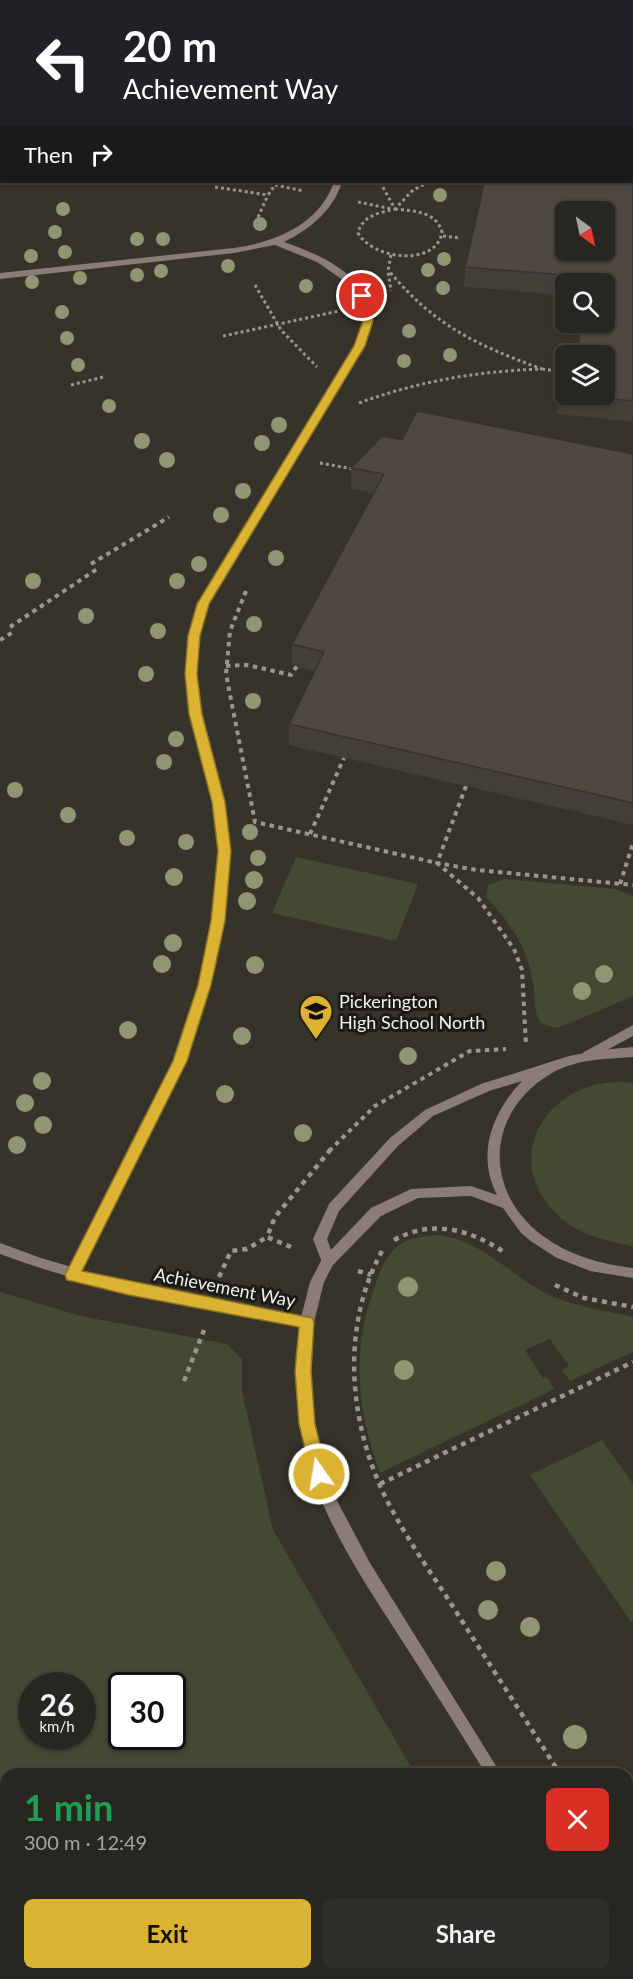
<!DOCTYPE html>
<meta charset="utf-8">
<style>
body{margin:0;font-family:Lato,sans-serif;background:#302e29;color:#f1f3f6;height:100vh;display:flex;flex-direction:column;font-size:22px;white-space:nowrap}
*{box-sizing:border-box;margin:0}
p{font-size:20px;color:#a5a5a5}
.icon{flex:none;width:33px;height:33px;fill:none;stroke:currentColor;stroke-width:2;stroke-linecap:round;stroke-linejoin:round}
.map{position:relative;flex:1;overflow:hidden}
.side{position:absolute;left:0px;top:1768px;width:633px;height:212px;display:flex;flex-direction:column;background:#282620;border-radius:18px 18px 0 0;box-shadow:0 2px 4px #0004,0 0 0 2px #44433e}
.side>*{flex:none}
.guide{position:absolute;left:0px;top:0px;width:633px;height:183px;box-shadow:0 2px 4px #0004,0 0 0 2px #44433e;background:#202124;color:#fff;overflow:hidden}
.needle{width:39px;rotate:147deg}
.controls{position:absolute;left:555px;top:201px;display:grid;gap:12px}
.controls a{display:grid;place-items:center;width:60px;height:60px;border-radius:9px;background:#282620;box-shadow:0 2px 4px #0004,0 0 0 2px #44433e;font-size:30px}
.speed{position:absolute;left:18px;top:1672px;display:flex;gap:12px;font-size:30px;font-weight:700;text-align:center}
.speed>*{display:grid;place-content:center;width:78px;height:78px;border-radius:50%;background:#282620;box-shadow:0 2px 4px #0004,0 0 0 2px #44433e;line-height:1}
.speed small{font-size:15px;font-weight:400}
.speed .limit{border:3px solid #111;border-radius:9px;background:#fff;color:#111}
.pin{position:absolute;display:grid;place-items:center;width:51px;height:51px;color:#fff;margin:-26px;border:3px solid #fff;border-radius:50%;box-shadow:0 2px 6px #0007}
.me{position:absolute;width:66px;margin:-33px;rotate:347deg;stroke-linejoin:round;filter:drop-shadow(0 0 4px #0008)}
.turn{display:flex;align-items:center;gap:21px;height:126px;padding:0 24px;font-size:27px}
.turn .icon{width:78px;height:78px;stroke-width:2.5}
.turn b{display:block;font-size:42px;line-height:51px}
.then{display:flex;align-items:center;height:57px;padding:0 24px;background:#0003;gap:12px;font-size:22px}
.round{display:grid;place-items:center;flex:none;width:63px;height:63px;border-radius:9px;background:#302e29}
.summary{display:flex;align-items:center;justify-content:space-between;height:102px;padding:0 24px}
h1{font-size:36px;font-weight:700;line-height:45px;color:#1e9e55}
.button{display:flex;gap:12px;margin-top:auto;padding:12px 24px}
.button a{flex:1;height:69px;border-radius:9px;background:#dcb233;color:#111;font-size:24px;font-weight:700;line-height:69px;text-align:center}
.button a+a{background:#302e29;color:#f1f3f6}
.map>svg:first-child{display:block}
.green{fill:#444931;fill-rule:evenodd}
.lines{fill:none;stroke-linecap:round;stroke-linejoin:round}
.path-far2{stroke:#99968f;stroke-width:3;stroke-dasharray:3 3;stroke-linecap:butt}
.path-far1{stroke:#99968f;stroke-width:4;stroke-dasharray:4.5 4.5;stroke-linecap:butt}
.path{stroke:#99968f;stroke-width:4.5;stroke-dasharray:5 5;stroke-linecap:butt}
.service{fill:#8b7c77;fill-rule:evenodd}
.minor{fill:#8b7c77;fill-rule:evenodd}
.tree{fill:#909573}
.wall{fill:#433e37}
.building{fill:#4e4840;stroke:#37322d;stroke-width:1.5;fill-rule:evenodd}
.route{fill:#dcb233;stroke:#8f7421;stroke-width:1.5}
.labels{text-anchor:middle;dominant-baseline:central;stroke-width:6;stroke-linejoin:round;paint-order:stroke}
.poi-label{font-size:18px;fill:#f3f1ec;stroke:#1c1a17;text-anchor:start}
.street-label{font-size:18px;fill:#f3f1ec;stroke:#1c1a17}
</style>
<div class="map">
<svg width="633" height="1979" viewBox="0 0 633 1979">
<rect width="100%" height="100%" fill="#36332a"/>
<path class="green" d="M296 857 418 884 396 941 272 913Z
M504 879 616 889 633 896V996L563 1026 555 1028 541 1023C532 1010 536 997 533 982 527 947 510 922 486 897L488 885Z
M633 1083V1246H631C608 1241 583 1236 563 1220 492 1160 551 1072 633 1083Z
M438 1235C484 1240 511 1278 552 1296 578 1308 606 1310 633 1317V1352L570 1381 562 1370 569 1366 550 1339 525 1350 543 1378 547 1377 554 1389 380 1473C357 1412 351 1351 374 1289 380 1271 385 1254 402 1243 413 1237 426 1236 438 1235Z
M0 1292 81 1316 227 1344 242 1359V1391L273 1530 415 1774H6V1974H540L544 1979H0ZM32 1686H82V1737H32ZM122 1686H172V1737H122Z
M602 1440 633 1484V1621L631 1622 530 1475Z"/>
<g class="lines">
<path class="path-far2" d="M138 0 141 2
M100 2 124 0
M355 2 357 0
M380 182 395 209 413 190 429 182
M275 185 304 191
M215 187 268 195 277 182
M358 202 392 209
M395 209C413 211 436 211 442 232 437 267 373 260 358 233 363 215 379 213 395 209Z
M258 217 268 195
M443 236 461 238
M391 255 388 271 391 291
M255 285 281 330 317 367
M223 336 339 311
M542 369 566 372
M71 385 103 377
M359 403C419 381 479 371 542 369 476 345 435 326 389 271
M320 463 354 469"/>
<path class="path-far1" d="M91 564 169 517
M246 591 230 631 226 674 255 822 437 863 478 898 514 949 522 970 526 1045
M10 627 97 569
M0 640 15 631
M226 666 247 665 291 675 297 666
M466 786 437 863 477 870 633 885
M310 834 344 758
M620 884 633 843
M329 1151 375 1106 470 1051 506 1049"/>
<path class="path" d="M394 1240C432 1219 469 1229 504 1252
M291 1247 267 1237 275 1217 331 1149
M382 1251C337 1333 350 1438 396 1517 414 1550 437 1581 457 1613 491 1667 526 1720 560 1774
M358 1271 371 1275
M219 1277 231 1251 247 1249 267 1237
M555 1285 584 1298 633 1307
M184 1381 204 1330
M380 1484 633 1362
M627 1879 633 1889"/>
<path class="service" d="M334 182H342C333 211 310 229 284 242 319 254 369 275 372 319 373 328 367 338 365 346L208 604 199 636 196 673 201 714 225 802 230 851 224 921 211 985 186 1061 77 1279 72 1280 67 1279 65 1275 174 1061 199 985 212 921 218 851 213 802 191 714 186 673 189 636 198 604 355 346 363 319 360 303 353 291 343 280 317 262 275 245 234 253 0 279V273L234 248C275 242 319 225 334 182Z
M633 1025V1036L592 1058H584L582 1055 584 1052Z
M328 1256 333 1257 335 1261 324 1282 314 1322 312 1326 307 1328 302 1326 300 1322 310 1282 323 1257Z"/>
<path class="minor" d="M178 0H189L176 2Z
M0 70H2V74H0Z
M633 1047V1057C606 1059 576 1059 552 1073 486 1111 482 1191 543 1236 570 1256 601 1264 633 1268V1278L590 1271 557 1258 532 1242 521 1233 503 1208 471 1196 418 1198 381 1216 333 1265 328 1266 323 1265 313 1239 329 1204 390 1138 425 1110 481 1084 569 1056 601 1050ZM522 1081C492 1113 476 1153 497 1195L471 1186 411 1189 371 1208 331 1250 327 1239 339 1211 398 1146 433 1116 489 1091Z
M0 1243 41 1258 113 1279 312 1318 314 1322 311 1380 314 1419 320 1457 334 1495 370 1563 501 1774H486C458 1729 430 1684 401 1639 365 1583 324 1523 307 1458 296 1415 297 1370 300 1326 198 1308 97 1290 0 1254Z
M610 1974H627L629 1979H612Z"/>
</g>
<g class="tree">
<circle cx="440" cy="195" r="7"/>
<circle cx="63" cy="209" r="7"/>
<circle cx="260" cy="224" r="7"/>
<circle cx="55" cy="232" r="7"/>
<circle cx="137" cy="239" r="7"/>
<circle cx="163" cy="239" r="7"/>
<circle cx="65" cy="252" r="7"/>
<circle cx="31" cy="256" r="7"/>
<circle cx="444" cy="259" r="7"/>
<circle cx="228" cy="266" r="7"/>
<circle cx="428" cy="270" r="7"/>
<circle cx="161" cy="271" r="7"/>
<circle cx="137" cy="275" r="7"/>
<circle cx="80" cy="278" r="7"/>
<circle cx="32" cy="282" r="7"/>
<circle cx="306" cy="286" r="7"/>
<circle cx="443" cy="288" r="7"/>
<circle cx="62" cy="312" r="7"/>
<circle cx="409" cy="331" r="7"/>
<circle cx="67" cy="338" r="7"/>
<circle cx="450" cy="355" r="7"/>
<circle cx="404" cy="361" r="7"/>
<circle cx="78" cy="365" r="7"/>
<circle cx="109" cy="406" r="7"/>
<circle cx="279" cy="425" r="8"/>
<circle cx="142" cy="441" r="8"/>
<circle cx="262" cy="443" r="8"/>
<circle cx="167" cy="460" r="8"/>
<circle cx="243" cy="491" r="8"/>
<circle cx="221" cy="515" r="8"/>
<circle cx="276" cy="558" r="8"/>
<circle cx="199" cy="564" r="8"/>
<circle cx="33" cy="581" r="8"/>
<circle cx="177" cy="581" r="8"/>
<circle cx="86" cy="616" r="8"/>
<circle cx="254" cy="624" r="8"/>
<circle cx="158" cy="631" r="8"/>
<circle cx="146" cy="674" r="8"/>
<circle cx="253" cy="701" r="8"/>
<circle cx="176" cy="739" r="8"/>
<circle cx="164" cy="762" r="8"/>
<circle cx="15" cy="790" r="8"/>
<circle cx="68" cy="815" r="8"/>
<circle cx="250" cy="832" r="8"/>
<circle cx="127" cy="838" r="8"/>
<circle cx="186" cy="842" r="8"/>
<circle cx="258" cy="858" r="8"/>
<circle cx="174" cy="877" r="9"/>
<circle cx="254" cy="880" r="9"/>
<circle cx="247" cy="901" r="9"/>
<circle cx="173" cy="943" r="9"/>
<circle cx="162" cy="964" r="9"/>
<circle cx="255" cy="965" r="9"/>
<circle cx="604" cy="974" r="9"/>
<circle cx="582" cy="991" r="9"/>
<circle cx="128" cy="1030" r="9"/>
<circle cx="242" cy="1036" r="9"/>
<circle cx="408" cy="1056" r="9"/>
<circle cx="42" cy="1081" r="9"/>
<circle cx="225" cy="1094" r="9"/>
<circle cx="25" cy="1103" r="9"/>
<circle cx="43" cy="1125" r="9"/>
<circle cx="303" cy="1133" r="9"/>
<circle cx="17" cy="1145" r="9"/>
<circle cx="408" cy="1287" r="10"/>
<circle cx="404" cy="1370" r="10"/>
<circle cx="496" cy="1571" r="10"/>
<circle cx="488" cy="1610" r="10"/>
<circle cx="530" cy="1627" r="10"/>
<circle cx="575" cy="1737" r="12"/>
</g>
<path class="wall" d="M633 0V422L557 414 559 394H566L604 284H566V295L464 287 465 267Z
M402 440 633 454V825L289 745V724L315 671 292 665V644L373 493 351 489V468Z"/>
<path class="building" d="M359 0H633V401L568 394H604V356H577L582 322H604V284H587L588 277 465 267 479 207 484 182H632V2H359ZM566 212H604V250H566Z
M566 380V394H559Z
M417 411 633 454V803L289 724 324 652 292 644 384 474 351 468 382 436 402 440Z"/>
<path class="route" d="M362 293 367 296 373 321 365 346 209 604 200 636 197 674 202 714 225 802 231 851 225 921 211 985 187 1061 82 1271 312 1318 314 1322 311 1371 315 1424 327 1474 324 1479 319 1481 313 1479 311 1474 299 1424 295 1371 299 1327 129 1295 72 1281 67 1280 65 1275 173 1061 198 985 211 921 218 851 212 802 189 714 185 674 188 636 197 604 354 346 363 321 357 296Z"/>
<defs>
<symbol id="school-pin" viewBox="-11 -11 22 30"><path d="M0 17L-7.5 6A9.5 9.5 0 1 1 7.5 6Z" fill="#dcb233" stroke="#1c1a17"/><path d="M0-5L7-2L0 1L-7-2ZM-4 1L0 2.5L4 1V4Q0 6-4 4Z" fill="#111"/></symbol>
</defs>
<g fill-rule="evenodd">
<use href="#school-pin" x="297" y="992" width="38" height="52"/>
</g>
<g class="labels">
<g class="poi-label">
<text x="339" y="1001">Pickerington<tspan x="339" dy="21">High School North</tspan></text>
</g>
<g class="street-label">
<text transform="translate(225 1287) rotate(11)">Achievement Way</text>
</g>
</g>
</svg>
<div class="controls">
<a><svg class="needle" viewBox="-14 -14 28 28"><path d="M0-13l5 13h-10z" fill="#e53935"/><path d="M0 13l5-13h-10z" fill="#a5a5a5"/></svg></a>
<a><svg class="icon" aria-label="search" viewBox="0 0 24 24"><circle cx="10" cy="10" r="6"/><path d="M15 15l6 6"/></svg></a>
<a><svg class="icon" aria-label="layers" viewBox="0 0 24 24"><path d="M12 4l9 5-9 5-9-5zM3 14l9 5 9-5"/></svg></a>
</div>
<div class="speed"><div>26<small>km/h</small></div><div class="limit">30</div></div>
<div class="pin" style="left:362px;top:296px;background:#d93025"><svg class="icon" aria-label="arrive" viewBox="0 0 24 24"><path d="M6 21V4h12l-3 4 3 4H6"/></svg></div>
<svg class="me" style="left:319px;top:1474px" viewBox="-20 -20 40 40"><circle r="17" fill="#dcb233" stroke="#fff" stroke-width="3"/><path d="M0-11L8 9 0 5-8 9z" fill="#fff"/></svg>
<div class="guide">
<div class="turn"><svg class="icon" aria-label="left" viewBox="0 0 24 24"><path d="M17 20v-9H6M10 6l-5 5 5 5"/></svg><div><b>20 m</b>Achievement Way</div></div>
<div class="then">Then<svg class="icon" aria-label="right" viewBox="0 0 24 24"><path d="M7 20v-9h11M14 6l5 5-5 5"/></svg></div>
</div>
<section class="side">
<div class="summary"><div><h1>1 min</h1><p>300 m · 12:49</p></div><a class="round" style="background:#d93025;color:#fff"><svg class="icon" aria-label="close" viewBox="0 0 24 24"><path d="M6 6l12 12M18 6L6 18"/></svg></a></div>
<div class="button"><a>Exit</a><a>Share</a></div>
</section>
</div>
